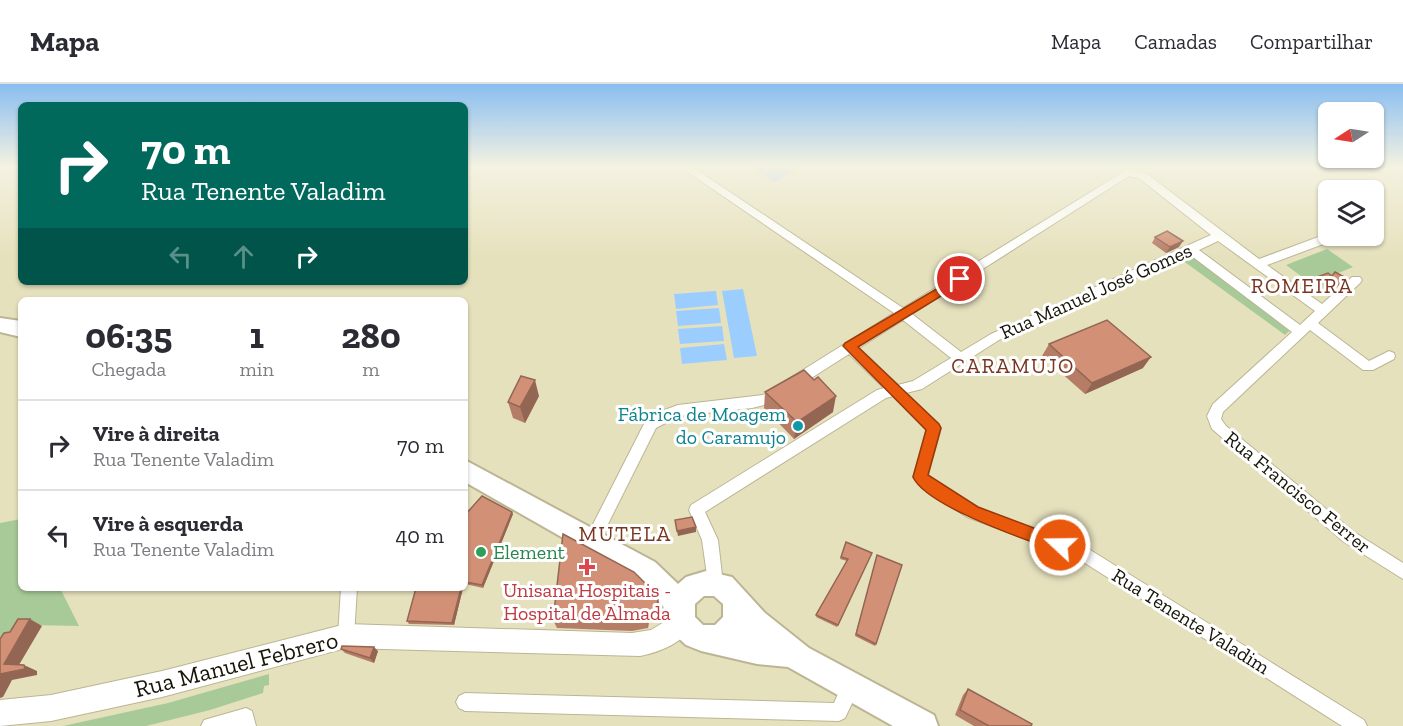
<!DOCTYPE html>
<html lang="pt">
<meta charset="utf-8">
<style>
body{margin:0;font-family:"Zilla Slab",serif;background:#f2f2f3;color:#2b2b33;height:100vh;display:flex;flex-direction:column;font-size:22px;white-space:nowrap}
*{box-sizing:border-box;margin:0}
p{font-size:20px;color:#7c7c81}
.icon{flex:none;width:33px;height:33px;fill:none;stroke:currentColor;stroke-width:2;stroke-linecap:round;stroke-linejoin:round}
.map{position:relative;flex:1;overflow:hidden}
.drawer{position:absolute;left:18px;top:213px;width:450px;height:294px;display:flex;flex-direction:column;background:#fff;border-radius:9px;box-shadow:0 2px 4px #0004}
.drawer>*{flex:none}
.hud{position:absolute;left:18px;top:18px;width:450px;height:183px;border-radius:9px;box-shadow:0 2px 4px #0004;background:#00695c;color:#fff;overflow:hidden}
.needle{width:39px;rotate:258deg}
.controls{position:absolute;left:1318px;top:18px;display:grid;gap:12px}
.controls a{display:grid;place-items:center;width:66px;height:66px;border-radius:9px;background:#fff;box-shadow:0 2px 4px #0004;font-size:30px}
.pin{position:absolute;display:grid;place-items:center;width:51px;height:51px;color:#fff;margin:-26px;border:3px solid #fff;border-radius:50%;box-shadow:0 2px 6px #0007}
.me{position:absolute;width:66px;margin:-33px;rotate:291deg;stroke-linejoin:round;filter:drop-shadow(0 0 4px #0008)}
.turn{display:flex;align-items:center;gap:21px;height:126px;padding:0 24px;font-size:27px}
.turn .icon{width:78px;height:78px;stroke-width:2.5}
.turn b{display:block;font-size:42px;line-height:51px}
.lanes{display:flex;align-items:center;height:57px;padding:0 24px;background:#0003;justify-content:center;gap:30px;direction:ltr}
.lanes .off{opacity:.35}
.eta{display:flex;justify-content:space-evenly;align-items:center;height:102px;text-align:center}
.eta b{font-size:36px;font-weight:700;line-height:42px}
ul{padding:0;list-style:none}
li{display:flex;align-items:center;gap:18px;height:90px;padding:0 24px;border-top:2px solid #e1e1e2}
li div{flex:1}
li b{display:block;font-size:22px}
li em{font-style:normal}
header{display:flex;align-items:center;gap:36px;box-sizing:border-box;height:84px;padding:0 30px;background:#fff;border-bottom:2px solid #e1e1e2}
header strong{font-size:28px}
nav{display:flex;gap:33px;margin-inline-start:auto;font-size:21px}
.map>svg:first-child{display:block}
.green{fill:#a7ca98}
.water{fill:#9bceff}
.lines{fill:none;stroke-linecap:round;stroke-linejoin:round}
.street-casing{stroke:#bbb593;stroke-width:2}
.secondary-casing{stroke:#bbb593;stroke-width:2}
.primary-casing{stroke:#bbb593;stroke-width:4}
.street{fill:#fff;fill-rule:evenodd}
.secondary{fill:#fff;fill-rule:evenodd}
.primary{fill:#fff;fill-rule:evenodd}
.wall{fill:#b57d66}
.shaded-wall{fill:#936653}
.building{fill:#d29177;stroke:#936653;stroke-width:1.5}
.route{fill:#ea580c;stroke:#983908;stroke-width:1.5}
.culture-dot{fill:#0f9aa8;stroke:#fff;stroke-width:2}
.leisure-dot{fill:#2e9e5b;stroke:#fff;stroke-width:2}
.health-dot{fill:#e0444e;stroke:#fff;stroke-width:2}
.labels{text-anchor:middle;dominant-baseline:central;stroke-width:6;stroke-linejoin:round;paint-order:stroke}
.street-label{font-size:20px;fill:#171508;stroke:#fff}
.culture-label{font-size:20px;fill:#0d838f;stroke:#fff;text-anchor:end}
.leisure-label{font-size:20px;fill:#27864d;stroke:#fff;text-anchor:start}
.health-label{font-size:20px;fill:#be3a42;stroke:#fff}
.neighbourhood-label{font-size:21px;letter-spacing:1.5px;fill:#783520;stroke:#fff}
.near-street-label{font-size:24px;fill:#171508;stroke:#fff}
</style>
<header>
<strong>Mapa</strong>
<nav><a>Mapa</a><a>Camadas</a><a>Compartilhar</a></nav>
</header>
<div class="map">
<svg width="1403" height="642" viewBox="0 0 1403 642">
<rect width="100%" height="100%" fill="#e6e1bd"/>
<path class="green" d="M1327 165 1353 183 1312 200 1286 181Z
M1193 171 1290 246 1285 251 1182 176Z
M21 435V504H60L79 542 30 541 0 575V439Z
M269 590V601L264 602 263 609 210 626 146 642H63L168 619Z"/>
<path class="water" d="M749 82H803L774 98Z
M743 205 757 272 734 274 722 207Z
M716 207 718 221 676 225 674 210Z
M719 224 721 239 678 242 676 227Z
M722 242 724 257 680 260 678 245Z
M724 260 727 276 682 280 680 264Z"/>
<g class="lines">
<defs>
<path id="street" d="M679 82H691L903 224 1128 85 1147 90 1259 175 1329 149V152H1338L1337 155 1267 181 1322 220 1352 193H1360L1362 196 1360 199 1318 239 1369 277 1389 267 1394 269 1395 272 1394 275 1373 286H1363L1310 246 1223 328 1221 335 1226 342 1354 448 1403 479V495L1344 458 1212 345 1207 332 1213 320 1292 248 1189 170 999 256 922 305 906 309 941 344 928 391 932 396 977 423 1087 464 1364 636 1367 642H1342L1077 474 967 433 922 404 913 393 927 346 893 312 886 314 705 428 718 456 723 500 721 505 715 507 709 505 702 456 689 426 691 421 877 306 884 304 849 270 772 319 752 324 679 332 656 344 597 462 592 464 587 462 584 457 587 452 646 336 659 328 678 321 763 311 894 229ZM1129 92 1139 94 1211 151 991 250 961 268 912 230ZM1218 157 1315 227 1300 241 1199 166ZM903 236 951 274 913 297 898 301 859 264Z
M341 504H357L354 552 352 558 346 560 340 558 338 552Z
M847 591 853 594 856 611 845 634 839 637 465 627 459 624 456 618 459 612 465 609 834 619 838 610 841 594Z
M246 624 252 627 256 642H201L204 636Z"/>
<path id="secondary" d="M682 527 690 530 694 538C686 558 660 568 640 572L346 564 162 613 51 637 0 642V616L51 611 162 587 346 540 632 549 651 546Z"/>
<path id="primary" d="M0 234 21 237V253L0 248Z
M465 376 655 478 678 500 686 493 706 487 732 493 765 529 809 564 934 631 938 642H893L788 583 757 580 701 567 686 561 674 550 663 522 637 496 465 398ZM704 512H714L723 520V533L715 541H703L695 533V520Z"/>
</defs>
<use href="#street" class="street-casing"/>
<use href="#secondary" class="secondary-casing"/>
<use href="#primary" class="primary-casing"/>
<use href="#street" class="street"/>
<use href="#secondary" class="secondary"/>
<use href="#primary" class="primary"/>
</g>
<path class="wall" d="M1155 153 1179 163 1166 169 1152 159Z
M1332 192 1346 194 1328 212 1317 206 1319 203 1312 200 1317 193Z
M1049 260 1143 284 1085 310 1042 272Z
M765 308 833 328 794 355 764 324Z
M539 312 525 339 513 334 508 318Z
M513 430 483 504 465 500V431Z
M846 458 872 469 837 543 816 533 847 477 840 475Z
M877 471 876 560 875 562 855 552Z
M463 504 454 541 409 540 407 537Z
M652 506V513L659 522 658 536 649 535 648 544 632 547 557 544 553 536Z
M341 565 378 567 374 579 345 569Z
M968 605 1031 642H974L955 631 963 611Z"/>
<path class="shaded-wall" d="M1183 157 1179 163 1166 169 1170 163Z
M1151 273 1143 284 1085 310 1092 299Z
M535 296 539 312 525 339 520 323Z
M836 312 833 328 794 355 797 338Z
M512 428 513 430 483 504 482 501Z
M696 443V448L678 452 677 447Z
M461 504H463L454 541 452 539Z
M658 513 659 522 658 536 657 527Z
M647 527 649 535 648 544 647 535Z
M30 535 42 542 16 586 24 581 37 587V591L12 596 3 613 0 614V590L4 580Z
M374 563 378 567 374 579 370 574Z"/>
<path class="building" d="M1167 147 1183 157 1170 163 1155 153Z
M1335 188 1346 194 1333 206 1322 200 1324 198 1317 193 1328 189 1332 192Z
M1107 236 1151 273 1092 299 1049 260Z
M804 286 814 296 818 293 836 312 797 338 765 308Z
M521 292 535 296 520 323 508 318Z
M482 412 512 428 482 501 465 498V431Z
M692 433 696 443 677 447 675 436Z
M563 450 634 488 652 506 651 513H658L657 527H647V535L630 538 553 536Z
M846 458 872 469 838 541 816 531 848 475 841 473Z
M877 471 902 481 876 560 856 550Z
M416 504H461L452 539 407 537Z
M18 535H30L4 580 24 581 25 585 0 590V555L4 549 10 548Z
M342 562 374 563 370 574 341 565Z
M968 605 1032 640 1031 642H989L960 626Z"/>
<linearGradient id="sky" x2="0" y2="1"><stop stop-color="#89bef1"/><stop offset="0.48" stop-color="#f4f2e1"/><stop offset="1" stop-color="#f4f2e1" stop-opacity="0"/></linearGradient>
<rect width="1403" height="172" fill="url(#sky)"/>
<path class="route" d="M960 191 966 195 964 198 858 263 939 340 941 344 928 391 978 423 1066 456 1068 461 1066 466 1060 468C1027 456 927 423 913 393L926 346 843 262 845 259Z"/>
<circle class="culture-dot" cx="798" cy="342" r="6"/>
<circle class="leisure-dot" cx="481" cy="468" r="6"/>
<path class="health-dot" d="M584 474h6v6h6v6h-6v6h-6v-6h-6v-6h6z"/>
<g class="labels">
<g class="street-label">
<text transform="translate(1096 207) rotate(-24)">Rua Manuel José Gomes</text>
<text transform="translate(1298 408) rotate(39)">Rua Francisco Ferrer</text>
<text transform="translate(1191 537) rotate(32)">Rua Tenente Valadim</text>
</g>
<g class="culture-label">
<text x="786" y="330">Fábrica de Moagem<tspan x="786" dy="23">do Caramujo</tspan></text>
</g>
<g class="leisure-label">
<text x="493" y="468">Element</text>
</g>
<g class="health-label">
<text x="587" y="506">Unisana Hospitais -<tspan x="587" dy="23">Hospital de Almada</tspan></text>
</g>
<g class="neighbourhood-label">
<text x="1302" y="201">ROMEIRA</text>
<text x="1013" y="281">CARAMUJO</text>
<text x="625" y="449">MUTELA</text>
</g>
<g class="near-street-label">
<text transform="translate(236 580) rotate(-14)">Rua Manuel Febrero</text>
</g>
</g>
</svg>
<div class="controls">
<a><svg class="needle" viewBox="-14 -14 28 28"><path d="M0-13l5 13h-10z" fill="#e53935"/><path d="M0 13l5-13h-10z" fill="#7c7c81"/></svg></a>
<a><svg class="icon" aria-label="layers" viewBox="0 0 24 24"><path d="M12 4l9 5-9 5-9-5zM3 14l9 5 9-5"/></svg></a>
</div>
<div class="pin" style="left:960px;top:195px;background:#d93025"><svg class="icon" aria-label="arrive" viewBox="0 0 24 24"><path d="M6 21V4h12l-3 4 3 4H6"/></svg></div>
<svg class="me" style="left:1060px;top:461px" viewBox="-20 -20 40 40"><circle r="17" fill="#ea580c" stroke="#fff" stroke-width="3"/><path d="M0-11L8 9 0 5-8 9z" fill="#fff"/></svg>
<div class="hud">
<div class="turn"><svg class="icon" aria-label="right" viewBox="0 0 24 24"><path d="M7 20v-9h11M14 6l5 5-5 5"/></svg><div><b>70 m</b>Rua Tenente Valadim</div></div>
<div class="lanes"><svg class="icon off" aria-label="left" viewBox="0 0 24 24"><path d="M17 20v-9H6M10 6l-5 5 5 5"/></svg><svg class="icon off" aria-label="ahead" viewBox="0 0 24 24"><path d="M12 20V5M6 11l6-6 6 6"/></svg><svg class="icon" aria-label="right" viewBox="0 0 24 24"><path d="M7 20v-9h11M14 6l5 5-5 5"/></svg></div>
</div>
<section class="drawer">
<div class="eta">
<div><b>06:35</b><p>Chegada</p></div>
<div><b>1</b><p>min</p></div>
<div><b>280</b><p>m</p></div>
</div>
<ul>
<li><svg class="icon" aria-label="right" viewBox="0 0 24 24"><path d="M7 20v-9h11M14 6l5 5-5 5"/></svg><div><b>Vire à direita</b><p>Rua Tenente Valadim</p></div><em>70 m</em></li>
<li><svg class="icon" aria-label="left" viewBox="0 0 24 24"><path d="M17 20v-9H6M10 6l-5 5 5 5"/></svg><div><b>Vire à esquerda</b><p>Rua Tenente Valadim</p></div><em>40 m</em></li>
</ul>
</section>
</div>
